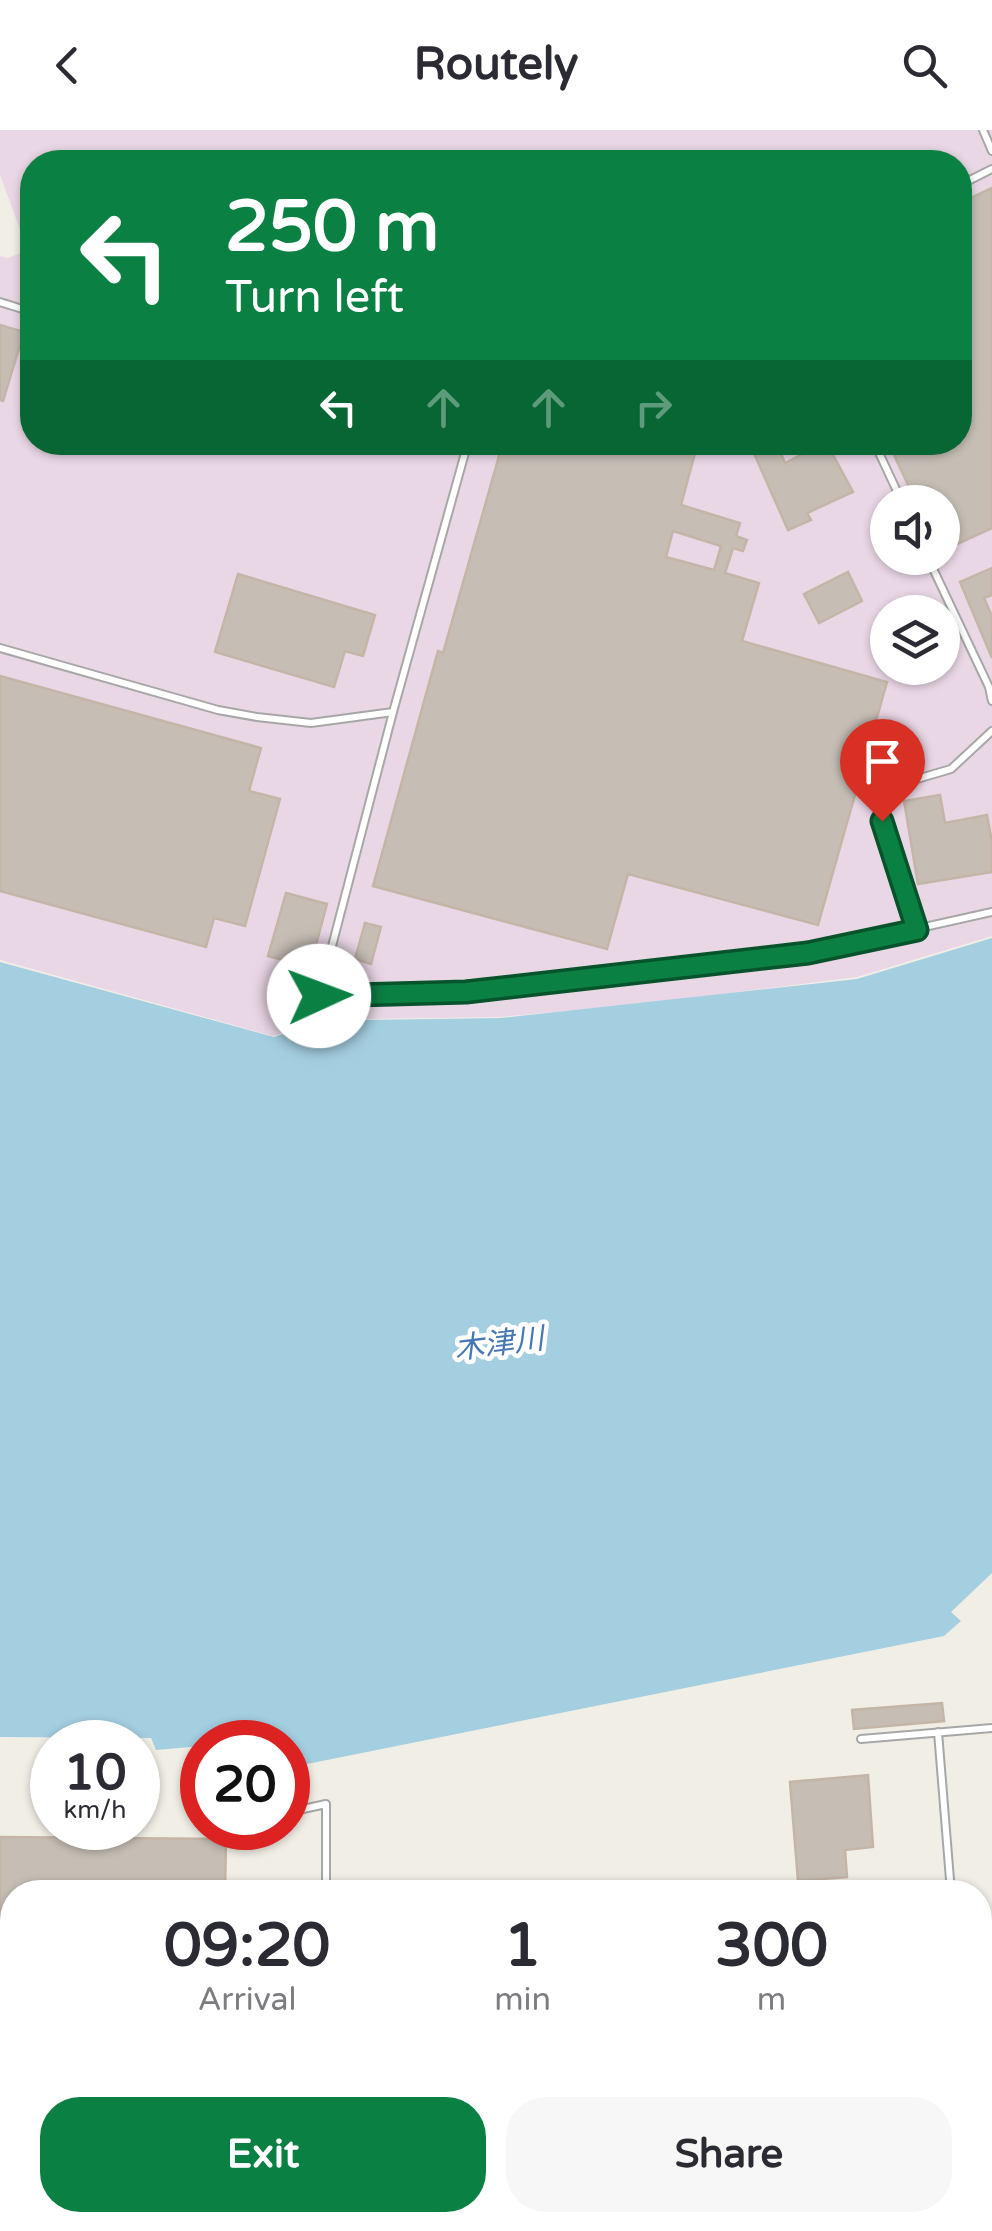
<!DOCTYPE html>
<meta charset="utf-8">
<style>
body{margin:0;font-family:"Varela Round","Noto Sans JP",sans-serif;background:#f7f7f7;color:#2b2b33;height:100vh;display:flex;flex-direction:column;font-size:38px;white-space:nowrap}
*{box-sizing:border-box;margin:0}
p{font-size:32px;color:#7c7c81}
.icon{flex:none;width:55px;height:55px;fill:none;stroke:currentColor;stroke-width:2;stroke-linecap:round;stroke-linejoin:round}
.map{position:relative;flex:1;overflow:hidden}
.side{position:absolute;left:0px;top:1750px;width:992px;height:352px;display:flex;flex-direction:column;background:#fff;border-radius:40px 40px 0 0;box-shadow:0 2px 8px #0004}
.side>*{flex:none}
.banner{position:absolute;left:20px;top:20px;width:952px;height:305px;border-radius:40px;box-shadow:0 2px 8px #0004;background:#0b8043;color:#fff;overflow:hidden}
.controls{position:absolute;left:870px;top:355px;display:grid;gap:20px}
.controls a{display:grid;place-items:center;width:90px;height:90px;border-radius:50%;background:#fff;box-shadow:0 2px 8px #0004;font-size:50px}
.speed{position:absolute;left:30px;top:1590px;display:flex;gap:20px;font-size:50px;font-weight:700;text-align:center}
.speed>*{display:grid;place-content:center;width:130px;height:130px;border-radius:50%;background:#fff;box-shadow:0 2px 8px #0004;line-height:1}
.speed small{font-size:25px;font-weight:400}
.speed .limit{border:15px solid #d22;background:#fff;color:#111}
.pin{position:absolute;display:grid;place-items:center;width:85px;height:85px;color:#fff;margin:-102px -42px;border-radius:50% 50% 50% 0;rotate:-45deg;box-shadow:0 0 10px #0007}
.pin .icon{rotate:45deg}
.me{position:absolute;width:110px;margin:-55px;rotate:88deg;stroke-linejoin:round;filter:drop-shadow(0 0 8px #0008)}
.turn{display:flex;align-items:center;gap:35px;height:210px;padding:0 40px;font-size:45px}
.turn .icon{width:130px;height:130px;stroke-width:2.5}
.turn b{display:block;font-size:70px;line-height:85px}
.lanes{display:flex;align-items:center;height:95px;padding:0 40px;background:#0003;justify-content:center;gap:50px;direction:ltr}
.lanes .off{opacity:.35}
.eta{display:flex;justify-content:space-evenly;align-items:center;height:170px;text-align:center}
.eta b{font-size:60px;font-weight:800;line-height:70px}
.cta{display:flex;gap:20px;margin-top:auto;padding:20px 40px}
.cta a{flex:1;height:115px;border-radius:40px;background:#0b8043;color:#fff;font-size:40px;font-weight:800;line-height:115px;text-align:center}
.cta a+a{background:#f7f7f7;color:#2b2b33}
header{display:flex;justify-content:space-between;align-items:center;height:130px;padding:0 40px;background:#fff;font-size:45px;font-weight:800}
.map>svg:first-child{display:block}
.industrial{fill:#ead7e6;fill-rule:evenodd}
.water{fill:#a4cfe1}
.building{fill:#c6beb5;stroke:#c4b5a7;stroke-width:2.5;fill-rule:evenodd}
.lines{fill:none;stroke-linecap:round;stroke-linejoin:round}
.lane-casing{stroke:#a7a7a7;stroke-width:10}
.lane{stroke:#fff;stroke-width:6}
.route-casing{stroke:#07532c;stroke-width:25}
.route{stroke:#0b8043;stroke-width:18}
.labels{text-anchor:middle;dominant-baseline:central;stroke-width:9;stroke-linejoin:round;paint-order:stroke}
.water-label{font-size:30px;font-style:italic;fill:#4677b5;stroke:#fff}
</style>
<header><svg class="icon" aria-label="back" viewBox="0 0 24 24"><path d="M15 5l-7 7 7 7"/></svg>Routely<svg class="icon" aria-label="search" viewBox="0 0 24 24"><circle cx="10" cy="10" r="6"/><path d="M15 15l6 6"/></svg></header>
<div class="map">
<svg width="992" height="2101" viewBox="0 0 992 2101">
<rect width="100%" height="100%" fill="#f1eee6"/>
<path class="industrial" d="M0 0H992V806L857 847 642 874 500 887 362 889 349 881 273 906 0 830V126L7 128 28 121 0 45ZM32 32H960V312H32ZM888 372H942V428H888ZM888 482H942V538H888Z"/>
<path class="water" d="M992 808V1443L951 1482 961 1491 944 1506 307 1634 288 1628V1612H202V1616L156 1620 151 1608 0 1607V832L274 907 349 883 361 890 500 888 857 849Z"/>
<path class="building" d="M992 58V398L942 421V372H916L888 312H960V73Z
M0 195 24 202 3 271 0 270Z
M503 312H698L681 375 740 393 736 406 747 410 743 421 733 418 725 443 759 453 742 511 887 552 818 795 628 744 607 819 373 756 438 521 443 523ZM673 401 721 416 714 440 666 427Z
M749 312H776L785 333 826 312 853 362 807 383 811 390 788 400Z
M992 438V465L984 468 992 486V528L960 452Z
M848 442 862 471 819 493 804 464Z
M238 444 375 485 363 526 345 521 334 557 215 522Z
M0 546 261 618 249 661 280 669 245 796 214 788 206 817 0 761Z
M940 665 945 693 987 685 992 712V742L918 754 904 671Z
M286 763 327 774 310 837 268 826Z
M365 793 381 797 371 834 355 829Z
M942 1573 944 1591 854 1599 852 1580Z
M868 1645 873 1717 845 1720 847 1747 798 1751 790 1652Z
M0 1707 226 1709 225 1762H12V2055H0Z"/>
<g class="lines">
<defs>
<path id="lane" d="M983 0 992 21
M960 55 992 39
M0 172 32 182
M468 312 393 582 319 866 466 862 808 823 992 782
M874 312 902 372
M928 428 989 557 992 571
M0 518 218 580 257 587 311 593 393 582
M917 800 882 691 885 669 893 656 951 639 992 601
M938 1602 951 1762
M861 1609 992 1598
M289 1682 326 1674V1762
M980 1800 992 1799
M976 2092 992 2091
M262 2101V2090
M368 2101V2090
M957 2101 977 2099"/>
</defs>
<use href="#lane" class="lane-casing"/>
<use href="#lane" class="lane"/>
</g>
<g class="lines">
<defs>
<path id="route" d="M319 866 466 862 808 823 917 800 882 691"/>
</defs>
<use href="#route" class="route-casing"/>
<use href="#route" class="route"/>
</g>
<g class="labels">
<g class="water-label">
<text transform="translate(499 1214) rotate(-7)">木津川</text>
</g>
</g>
</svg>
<div class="controls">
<a><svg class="icon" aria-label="sound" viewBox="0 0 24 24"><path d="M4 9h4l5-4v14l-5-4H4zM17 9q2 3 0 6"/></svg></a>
<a><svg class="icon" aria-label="layers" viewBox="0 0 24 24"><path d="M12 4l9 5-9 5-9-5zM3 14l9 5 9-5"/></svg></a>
</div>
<div class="speed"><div>10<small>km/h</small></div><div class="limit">20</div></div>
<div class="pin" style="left:882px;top:691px;background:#d93025"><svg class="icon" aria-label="arrive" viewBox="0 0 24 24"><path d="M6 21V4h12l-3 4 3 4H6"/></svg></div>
<svg class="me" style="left:319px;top:866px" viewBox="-20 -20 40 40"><circle r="19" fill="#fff"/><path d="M0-13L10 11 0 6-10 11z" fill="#0b8043"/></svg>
<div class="banner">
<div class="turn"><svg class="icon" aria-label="left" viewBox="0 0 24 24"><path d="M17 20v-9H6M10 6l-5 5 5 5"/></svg><div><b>250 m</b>Turn left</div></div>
<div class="lanes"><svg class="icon" aria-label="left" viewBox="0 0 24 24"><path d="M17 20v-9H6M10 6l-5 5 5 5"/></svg><svg class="icon off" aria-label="ahead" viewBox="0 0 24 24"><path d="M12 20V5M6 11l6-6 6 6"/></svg><svg class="icon off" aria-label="ahead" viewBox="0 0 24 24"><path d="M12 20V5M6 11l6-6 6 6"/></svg><svg class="icon off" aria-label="right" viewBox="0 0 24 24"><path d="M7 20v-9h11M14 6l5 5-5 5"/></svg></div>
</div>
<section class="side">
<div class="eta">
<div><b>09:20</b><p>Arrival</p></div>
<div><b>1</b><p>min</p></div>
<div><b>300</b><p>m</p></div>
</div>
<div class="cta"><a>Exit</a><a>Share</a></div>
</section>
</div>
